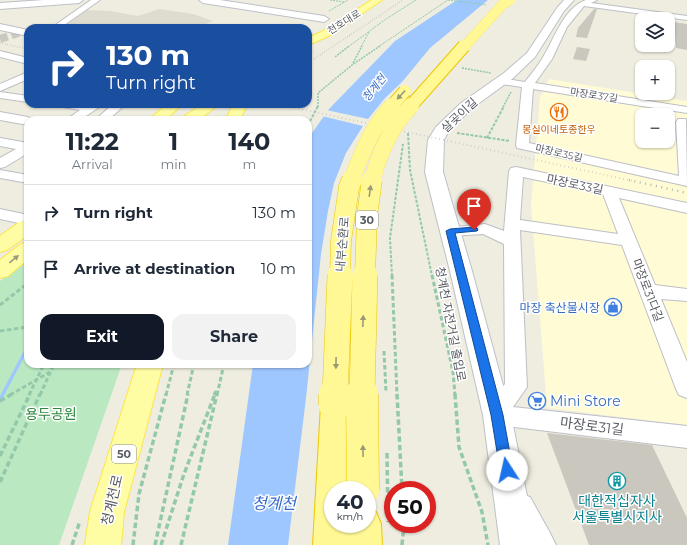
<!DOCTYPE html>
<meta charset="utf-8">
<style>
body{margin:0;font-family:Montserrat,"Noto Sans KR",sans-serif;background:#f2f2f3;color:#1f2937;height:100vh;display:flex;flex-direction:column;font-size:15px;white-space:nowrap}
*{box-sizing:border-box;margin:0}
p{font-size:13px;color:#747a83}
.icon{flex:none;width:22px;height:22px;fill:none;stroke:currentColor;stroke-width:2;stroke-linecap:round;stroke-linejoin:round}
.map{position:relative;flex:1;overflow:hidden}
.drawer{position:absolute;left:24px;top:116px;width:288px;height:252px;display:flex;flex-direction:column;background:#fff;border-radius:12px;box-shadow:0 1px 3px #0004}
.drawer>*{flex:none}
.guide{position:absolute;left:24px;top:24px;width:288px;height:84px;border-radius:12px;box-shadow:0 1px 3px #0004;background:#1a4fa0;color:#fff;overflow:hidden}
.buttons{position:absolute;left:635px;top:12px;display:grid;gap:8px}
.buttons a{display:grid;place-items:center;width:40px;height:40px;border-radius:8px;background:#fff;box-shadow:0 1px 3px #0004;font-size:20px}
.speed{position:absolute;left:324px;top:481px;display:flex;gap:8px;font-size:20px;font-weight:700;text-align:center}
.speed>*{display:grid;place-content:center;width:52px;height:52px;border-radius:50%;background:#fff;box-shadow:0 1px 3px #0004;line-height:1}
.speed small{font-size:10px;font-weight:400}
.speed .limit{border:6px solid #d22;background:#fff;color:#111}
.pin{position:absolute;display:grid;place-items:center;width:34px;height:34px;color:#fff;margin:-41px -17px;border-radius:50% 50% 50% 0;rotate:-45deg;box-shadow:0 0 4px #0007}
.pin .icon{rotate:45deg}
.me{position:absolute;width:44px;margin:-22px;rotate:350deg;stroke-linejoin:round;filter:drop-shadow(0 0 3px #0008)}
.turn{display:flex;align-items:center;gap:14px;height:84px;padding:0 16px;font-size:18px}
.turn .icon{width:52px;height:52px;stroke-width:2.5}
.turn b{display:block;font-size:28px;line-height:34px}
.eta{display:flex;justify-content:space-evenly;align-items:center;height:68px;text-align:center}
.eta b{font-size:24px;font-weight:700;line-height:28px}
.button{display:flex;gap:8px;margin-top:auto;padding:8px 16px}
.button a{flex:1;height:46px;border-radius:12px;background:#111827;color:#fff;font-size:16px;font-weight:700;line-height:46px;text-align:center}
.button a+a{background:#f2f2f3;color:#1f2937}
ul{padding:0;list-style:none}
li{display:flex;align-items:center;gap:12px;height:56px;padding:0 16px;border-top:1px solid #e0e1e3}
li div{flex:1}
li b{display:block;font-size:15px}
li em{font-style:normal}
.map>svg:first-child{display:block}
.commercial{fill:#fffbd4;fill-rule:evenodd}
.education{fill:#dddccf}
.green{fill:#bae8c1}
.water{fill:#9fc7ff}
.pier{fill:#eeede0}
.building{fill:#c9c7be}
.lines{fill:none;stroke-linecap:round;stroke-linejoin:round}
.minor-tunnel{stroke:#c9c9c1;stroke-width:8;stroke-dasharray:8 4;stroke-linecap:butt}
.minor-casing{stroke:#bebfc6;stroke-width:2}
.tertiary-casing{stroke:#bebfc6;stroke-width:2}
.secondary-casing{stroke:#bdc0c8;stroke-width:2}
.primary-casing{stroke:#fde54a;stroke-width:2}
.trunk-casing{stroke:#eec600;stroke-width:2}
.path-far4{stroke:#93c9aa;stroke-width:1;stroke-dasharray:2 1;stroke-linecap:butt}
.path-far3{stroke:#93c9aa;stroke-width:1.5;stroke-dasharray:2 1;stroke-linecap:butt}
.path-far2{stroke:#93c9aa;stroke-width:2;stroke-dasharray:3 1.5;stroke-linecap:butt}
.path-far1{stroke:#93c9aa;stroke-width:3;stroke-dasharray:4.5 2.5;stroke-linecap:butt}
.path{stroke:#93c9aa;stroke-width:3.5;stroke-dasharray:5.5 3;stroke-linecap:butt}
.minor{fill:#fff;fill-rule:evenodd}
.tertiary{fill:#fff;fill-rule:evenodd}
.secondary{fill:#fff;fill-rule:evenodd}
.primary{fill:#fffda4;fill-rule:evenodd}
.trunk{fill:#fff895;fill-rule:evenodd}
.rail-far2{stroke:#b5b5b6;stroke-width:1.5;stroke-dasharray:0.5 2;stroke-linecap:butt}
.rail-far1{stroke:#b5b5b6;stroke-width:2;stroke-dasharray:0.5 3.5;stroke-linecap:butt}
.rail{stroke:#b5b5b6;stroke-width:2.5;stroke-dasharray:1 4.5;stroke-linecap:butt}
.trunk-bridge-far5-casing{stroke:#eec600;stroke-width:10;stroke-linecap:butt}
.trunk-bridge-far4-casing{stroke:#eec600;stroke-width:14;stroke-linecap:butt}
.trunk-bridge-far3-casing{stroke:#eec600;stroke-width:16;stroke-linecap:butt}
.trunk-bridge-far2-casing{stroke:#eec600;stroke-width:21;stroke-linecap:butt}
.trunk-bridge-far1-casing{stroke:#eec600;stroke-width:26;stroke-linecap:butt}
.trunk-bridge-casing{stroke:#eec600;stroke-width:33;stroke-linecap:butt}
.trunk-bridge-far5{stroke:#fff895;stroke-width:10}
.trunk-bridge-far4{stroke:#fff895;stroke-width:12}
.trunk-bridge-far3{stroke:#fff895;stroke-width:16}
.trunk-bridge-far2{stroke:#fff895;stroke-width:20}
.trunk-bridge-far1{stroke:#fff895;stroke-width:25}
.trunk-bridge{stroke:#fff895;stroke-width:32}
.oneway{fill:#9b9a77}
.oneway2{fill:#9b9c7d}
.route{fill:#1a73e8;stroke:#114b97}
.labels{text-anchor:middle;dominant-baseline:central;stroke-width:3;stroke-linejoin:round;paint-order:stroke}
.far-street-label{font-size:10px;fill:#595c63;stroke:#fff}
.far-food-label{font-size:10px;fill:#c56008;stroke:#fff}
.far-water-label{font-size:11px;font-style:italic;fill:#386bcc;stroke:#fff}
.shield{fill:#fff;stroke:#8b8d92;stroke-width:1}
.shield-label{font-size:11px;font-weight:bold;fill:#595c63}
.street-label{font-size:12px;fill:#595c63;stroke:#fff}
.shop-label{font-size:12px;fill:#366cbe;stroke:#fff;text-anchor:end}
.near-shop-label{font-size:14px;fill:#366cbe;stroke:#fff;text-anchor:start}
.near-park-label{font-size:14px;fill:#2e873f;stroke:#fff}
.near-street-label{font-size:14px;fill:#595c63;stroke:#fff}
.near-culture-label{font-size:14px;fill:#0d838f;stroke:#fff}
.near-water-label{font-size:16px;font-style:italic;fill:#386bcc;stroke:#fff}
</style>
<div class="map">
<svg width="687" height="545" viewBox="0 0 687 545">
<rect width="100%" height="100%" fill="#eeede0"/>
<path class="commercial" d="M549 79 687 101V425L547 408 531 205 540 97ZM642 115H668V141H642Z"/>
<path class="education" d="M159 9 193 14 213 21 199 27 206 28H62L87 10 110 11 138 16Z"/>
<path class="green" d="M28 258V364H122L59 545H0V281Z"/>
<path class="water" d="M457 0H488L430 48 366 126 328 219 311 545H228L253 364H308V143L312 133 329 109 395 41Z
M28 343V350L0 403V396Z"/>
<path class="pier" d="M414 71 368 127 330 220 313 545H288L306 398 321 254 328 211 334 183 346 153 363 126 322 116 326 110 368 119 386 97Z"/>
<path class="building" d="M594 9H597L587 38 576 37 578 28Z
M674 22 687 24V50L676 48Z
M577 47 590 49 586 61 573 59Z
M547 433 652 445 687 518V545H589Z"/>
<g class="lines">
<path class="minor-tunnel" d="M0 39 21 32"/>
<defs>
<path id="minor" d="M91 0H100L60 28H51Z
M586 0H597L591 3 687 16V20L584 6 567 27 552 59 535 83 687 107V113L533 89 529 143 679 176 676 122 678 119H686L687 186 522 149 517 148 516 145 522 87 501 84 496 81 501 78 525 82C531 74 537 67 542 59 554 40 563 8 586 0Z
M0 51 28 58V64L0 57Z
M28 72V79L0 91V84Z
M0 92 28 96V102L0 98Z
M55 104H104L80 120H66L80 110 57 106Z
M113 104H126L108 120H95Z
M0 112 28 117 33 120H28V125L0 120Z
M0 138 28 143V153L5 167 0 168V158L16 149 0 146Z
M516 167 687 203V213L619 198 655 285 687 289V301L661 299 687 362V398L679 395 676 389 622 245 520 230 527 387 513 407 687 426V448L497 425 489 422 484 410 488 403 505 384 504 244 483 234 451 236 445 234 443 231 445 228 485 224 504 231 509 171 511 168ZM523 177 603 194 618 234 520 220Z
M0 170 28 175V183L0 178Z
M0 209 28 215V225L0 219Z"/>
<path id="tertiary" d="M0 24 28 30V36L0 30Z"/>
<path id="secondary" d="M44 0H83L79 3 0 9V3Z
M199 0H220L324 16 329 19 324 22 203 3Z
M564 0H574L564 11 535 57 512 79 471 109 448 132 444 140 443 172 472 271 511 415 527 496 530 497 550 533 556 545H500L483 415 450 271 425 172 428 140 436 127 461 103 504 73 527 53 557 8Z"/>
<path id="primary" d="M372 0H382L329 36 308 45V38L321 32Z
M167 104H183L165 120H149Z
M203 104H220L198 120H181L183 117Z
M233 104H247L240 120H226Z
M28 219V235L7 250 0 252V236L21 221Z
M28 242V259L8 276 0 278V260L21 244Z
M137 364H163L124 512 121 545H85L90 512Z"/>
<path id="trunk" d="M335 393 345 397 349 405V490H333V524H367V508L376 512 381 524 382 545H313L321 405 325 397Z"/>
</defs>
<use href="#minor" class="minor-casing"/>
<use href="#tertiary" class="tertiary-casing"/>
<use href="#secondary" class="secondary-casing"/>
<use href="#primary" class="primary-casing"/>
<use href="#trunk" class="trunk-casing"/>
<path class="path-far4" d="M330 0 344 2
M448 0 486 5
M329 11 348 0
M348 47 386 19 416 0
M361 47 369 32
M378 47 448 0"/>
<path class="path-far3" d="M335 57 349 46
M353 63 362 46
M462 68 491 73
M318 107V93L352 65 380 46
M503 107 511 92"/>
<path class="path-far2" d="M308 125 318 106
M408 133 410 170 432 276
M457 133 510 141
M487 138 504 106
M392 276 390 238 403 144"/>
<path class="path-far1" d="M392 275 397 395
M432 275 453 372 455 395
M0 305 28 283
M0 331 28 327
M384 351 386 392
M10 395 50 372
M29 395 44 364
M40 395 54 364
M166 395 174 364
M187 395 194 364
M214 395 216 391
M217 395 224 364"/>
<path class="path" d="M397 394 402 490
M455 394 459 447 482 512 488 545
M0 401 12 394
M387 453 388 522
M0 456 30 394
M0 482 40 394
M72 545 80 521
M133 545 139 494 166 394
M155 545 188 394
M161 545 184 474 215 394
M181 545 217 394
M402 545 404 524"/>
<use href="#minor" class="minor"/>
<use href="#tertiary" class="tertiary"/>
<use href="#secondary" class="secondary"/>
<use href="#primary" class="primary"/>
<use href="#trunk" class="trunk"/>
<path class="rail-far2" d="M0 43 28 49
M314 59 403 0
M280 104 292 107"/>
<path class="rail-far1" d="M287 106 633 181"/>
<path class="rail" d="M629 180 687 193"/>
<defs>
<path id="trunk-bridge-far5" d="M464 47 503 4 510 0"/>
<path id="trunk-bridge-far4" d="M391 107 405 91
M410 107 464 46"/>
<path id="trunk-bridge-far3" d="M351 181C363 152 370 129 392 106
M372 181C379 154 391 126 411 106"/>
<path id="trunk-bridge-far2" d="M340 276 341 241 349 187 352 180
M365 276 367 216 372 180"/>
<path id="trunk-bridge-far1" d="M335 395 340 275
M362 395 365 275"/>
<path id="trunk-bridge" d="M362 394 363 490
M335 405V394"/>
</defs>
<use href="#trunk-bridge-far5" class="trunk-bridge-far5-casing"/>
<use href="#trunk-bridge-far4" class="trunk-bridge-far4-casing"/>
<use href="#trunk-bridge-far3" class="trunk-bridge-far3-casing"/>
<use href="#trunk-bridge-far2" class="trunk-bridge-far2-casing"/>
<use href="#trunk-bridge-far1" class="trunk-bridge-far1-casing"/>
<use href="#trunk-bridge" class="trunk-bridge-casing"/>
<use href="#trunk-bridge-far5" class="trunk-bridge-far5"/>
<use href="#trunk-bridge-far4" class="trunk-bridge-far4"/>
<use href="#trunk-bridge-far3" class="trunk-bridge-far3"/>
<use href="#trunk-bridge-far2" class="trunk-bridge-far2"/>
<use href="#trunk-bridge-far1" class="trunk-bridge-far1"/>
<use href="#trunk-bridge" class="trunk-bridge"/>
</g>
<defs><path id="oneway-solid" d="M-6-.8H1V-3.2L6.5 0L1 3.2V.8H-6Z"/></defs>
<g class="oneway">
<use href="#oneway-solid" transform="translate(401 95) rotate(133)"/>
<use href="#oneway-solid" transform="translate(370 191) rotate(-82)"/>
<use href="#oneway-solid" transform="translate(363 321) rotate(-88)"/>
<use href="#oneway-solid" transform="translate(336 363) rotate(91)"/>
<use href="#oneway-solid" transform="translate(363 451) rotate(-91)"/>
</g>
<use class="oneway2" href="#oneway-solid" transform="translate(14 259) rotate(-39)"/>
<path class="route" d="M474 227 477 228 478 230 477 231 455 233 503 415 513 470 511 474 507 476 502 474 500 470 491 415 446 231 450 229Z"/>
<defs>
<symbol id="restaurant-ring" viewBox="-11 -11 22 22"><circle r="9.5" fill="#fff" stroke="#e8710a" stroke-width="1.5"/><path d="M-5-6h1v4h1v-4h1v4h1v-4h1v5L-1.5 .5V6h-2V.5L-5-1ZM5-6V6H3V1.5H1.5Q1.5-4 5-6Z" fill="#e8710a"/></symbol>
<symbol id="shop-ring" viewBox="-11 -11 22 22"><circle r="9.5" fill="#fff" stroke="#3f7fe0" stroke-width="1.5"/><path d="M-5-2.5h2.3a2.7 3.5 0 0 1 5.4 0H5L5.5 6h-11ZM-1.5-2.5h3a1.5 2.3 0 0 0-3 0Z" fill="#3f7fe0"/></symbol>
<symbol id="supermarket-ring" viewBox="-11 -11 22 22"><circle r="9.5" fill="#fff" stroke="#3f7fe0" stroke-width="1.5"/><path d="M-6-5.5h2.5l.6 2H6L4.5 2H-2.5L-4.4-4H-6ZM-1.5 3.2a1.3 1.3 0 1 0 .1 0ZM3 3.2a1.3 1.3 0 1 0 .1 0Z" fill="#3f7fe0"/></symbol>
<symbol id="building-ring" viewBox="-11 -11 22 22"><circle r="9.5" fill="#fff" stroke="#0f9aa8" stroke-width="1.5"/><path d="M-4-6H4V6H1V3H-1V6H-4ZM-2.5-4.3h1.7v1.8h-1.7ZM.8-4.3h1.7v1.8H.8ZM-2.5-1h1.7V.8h-1.7ZM.8-1h1.7V.8H.8Z" fill="#0f9aa8"/></symbol>
</defs>
<g fill-rule="evenodd">
<use href="#restaurant-ring" x="549" y="102" width="20" height="20"/>
<use href="#shop-ring" x="603" y="297" width="20" height="20"/>
<use href="#supermarket-ring" x="527" y="391" width="20" height="20"/>
<use href="#building-ring" x="607" y="471" width="20" height="20"/>
</g>
<g class="labels">
<g class="far-street-label">
<text transform="translate(344 22) rotate(-32)">천호대로</text>
<text transform="translate(594 95) rotate(9)">마장로37길</text>
<text transform="translate(559 153) rotate(13)">마장로35길</text>
</g>
<g class="far-food-label">
<text x="559" y="129">몽실이네토종한우</text>
</g>
<g class="far-water-label">
<text transform="translate(374 88) rotate(-51)">청계천</text>
</g>
<g class="shield">
<rect x="356" y="211" width="22" height="18" rx="3"/>
<rect x="112" y="445" width="24" height="18" rx="3"/>
</g>
<g class="shield-label">
<text x="367" y="220">30</text>
<text x="124" y="454">50</text>
</g>
<g class="street-label">
<text transform="translate(459 115) rotate(-43)">살곶이길</text>
<text transform="translate(575 184) rotate(12)">마장로33길</text>
<text transform="translate(342 244) rotate(-85)">내부순환로</text>
<text transform="translate(648 290) rotate(69)">마장로31다길</text>
<text transform="translate(451 324) rotate(79)">청계천 자전거길 출입로</text>
</g>
<g class="shop-label">
<text x="600" y="307">마장 축산물시장</text>
</g>
<g class="near-shop-label">
<text x="550" y="401">Mini Store</text>
</g>
<g class="near-park-label">
<text x="51" y="414">용두공원</text>
</g>
<g class="near-street-label">
<text transform="translate(592 426) rotate(7)">마장로31길</text>
<text transform="translate(112 500) rotate(-77)">청계천로</text>
</g>
<g class="near-culture-label">
<text x="617" y="501">대한적십자사<tspan x="617" dy="16">서울특별시지사</tspan></text>
</g>
<g class="near-water-label">
<text x="274" y="503">청계천</text>
</g>
</g>
</svg>
<div class="buttons">
<a><svg class="icon" aria-label="layers" viewBox="0 0 24 24"><path d="M12 4l9 5-9 5-9-5zM3 14l9 5 9-5"/></svg></a>
<a>+</a>
<a>−</a>
</div>
<div class="speed"><div>40<small>km/h</small></div><div class="limit">50</div></div>
<div class="pin" style="left:474px;top:230px;background:#d93025"><svg class="icon" aria-label="arrive" viewBox="0 0 24 24"><path d="M6 21V4h12l-3 4 3 4H6"/></svg></div>
<svg class="me" style="left:507px;top:470px" viewBox="-20 -20 40 40"><circle r="19" fill="#fff"/><path d="M0-13L10 11 0 6-10 11z" fill="#1a73e8"/></svg>
<div class="guide">
<div class="turn"><svg class="icon" aria-label="right" viewBox="0 0 24 24"><path d="M7 20v-9h11M14 6l5 5-5 5"/></svg><div><b>130 m</b>Turn right</div></div>
</div>
<section class="drawer">
<div class="eta">
<div><b>11:22</b><p>Arrival</p></div>
<div><b>1</b><p>min</p></div>
<div><b>140</b><p>m</p></div>
</div>
<ul>
<li><svg class="icon" aria-label="right" viewBox="0 0 24 24"><path d="M7 20v-9h11M14 6l5 5-5 5"/></svg><div><b>Turn right</b></div><em>130 m</em></li>
<li><svg class="icon" aria-label="arrive" viewBox="0 0 24 24"><path d="M6 21V4h12l-3 4 3 4H6"/></svg><div><b>Arrive at destination</b></div><em>10 m</em></li>
</ul>
<div class="button"><a>Exit</a><a>Share</a></div>
</section>
</div>
